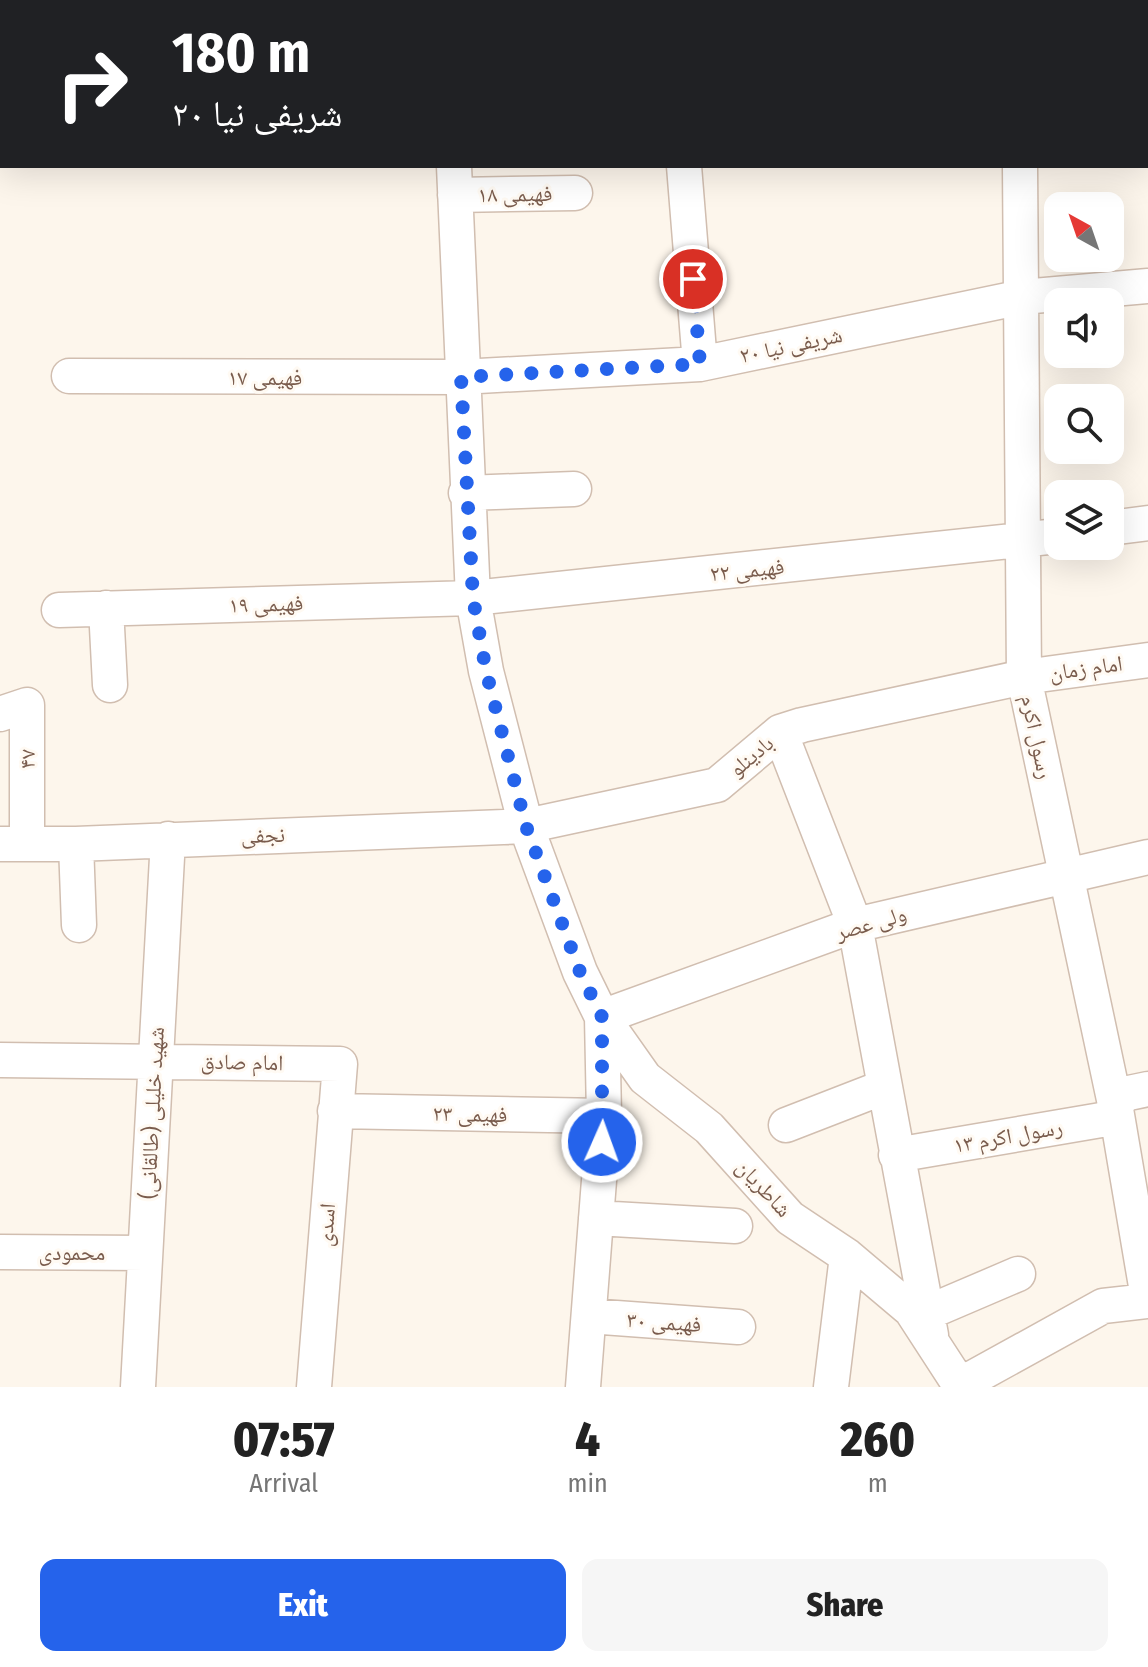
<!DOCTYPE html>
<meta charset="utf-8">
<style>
body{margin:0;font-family:"Fira Sans Condensed","Noto Naskh Arabic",sans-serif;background:#f6f6f6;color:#222;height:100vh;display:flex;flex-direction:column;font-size:30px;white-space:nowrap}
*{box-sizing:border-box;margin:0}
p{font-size:26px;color:#767676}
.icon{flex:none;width:44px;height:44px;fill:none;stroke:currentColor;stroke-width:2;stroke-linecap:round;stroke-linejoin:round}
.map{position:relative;height:1387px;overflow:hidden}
.side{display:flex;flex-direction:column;background:#fff;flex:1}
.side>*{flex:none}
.top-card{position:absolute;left:0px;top:0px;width:1148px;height:168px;box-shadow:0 8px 32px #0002;background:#202124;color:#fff;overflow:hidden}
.needle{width:52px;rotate:320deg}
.controls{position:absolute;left:1044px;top:192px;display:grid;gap:16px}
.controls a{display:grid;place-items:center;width:80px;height:80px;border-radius:16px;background:#fff;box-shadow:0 8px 32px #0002;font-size:40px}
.pin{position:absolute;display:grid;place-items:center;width:68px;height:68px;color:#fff;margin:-34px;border:4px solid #fff;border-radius:50%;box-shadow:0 2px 8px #0007}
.me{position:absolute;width:88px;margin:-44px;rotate:2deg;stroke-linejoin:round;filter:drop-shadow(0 0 6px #0008)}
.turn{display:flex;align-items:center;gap:28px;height:168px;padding:0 40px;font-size:36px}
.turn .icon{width:104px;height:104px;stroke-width:2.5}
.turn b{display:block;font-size:56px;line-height:68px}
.eta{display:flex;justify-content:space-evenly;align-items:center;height:136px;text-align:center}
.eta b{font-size:48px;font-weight:800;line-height:56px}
.button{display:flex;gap:16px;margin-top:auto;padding:16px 40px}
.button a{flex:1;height:92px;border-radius:16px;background:#2563eb;color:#fff;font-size:32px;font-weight:800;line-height:92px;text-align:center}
.button a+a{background:#f6f6f6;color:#222}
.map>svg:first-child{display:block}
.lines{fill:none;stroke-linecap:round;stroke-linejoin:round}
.minor-casing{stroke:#d1beb0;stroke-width:37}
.minor{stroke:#fff;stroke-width:34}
.route{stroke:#2563eb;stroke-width:14;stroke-dasharray:0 25.2}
.labels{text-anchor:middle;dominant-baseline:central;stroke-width:6;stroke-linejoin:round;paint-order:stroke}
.street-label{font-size:22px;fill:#7a5c4d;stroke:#fffaf3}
</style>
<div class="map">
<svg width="1148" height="1387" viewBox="0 0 1148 1387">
<rect width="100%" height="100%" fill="#fdf6ec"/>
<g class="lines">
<defs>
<path id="minor" d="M452 0V2
M1019 2V0
M1146 42H1148
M0 125 2 126
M454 166 473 598 486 671 526 826 580 972 602 1017 604 1116 583 1387
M684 166 700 364
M1020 166 1024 677 1116 1109 1148 1298
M455 195 575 193
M69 376 461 377 700 364 1022 297 1148 286
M466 493 574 489
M1110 528 1148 523
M106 608 110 685
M59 610 473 598 1058 536
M0 714 27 705V843
M780 732 855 925 931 1335
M0 844H76L526 826 717 785 780 732 802 725 1024 677 1148 660
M76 844 79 925
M0 1060 340 1064 314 1387
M335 1111 604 1116
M786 1125 884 1087
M896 1155 1107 1119 1124 1094 1148 1089
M596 1218 735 1226
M0 1252 145 1253
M929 1312 1018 1274
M589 1316 738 1327
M960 1385 1103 1306 1148 1301
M138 1387 168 839
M831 1387 847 1256
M961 1387 911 1310 847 1256 790 1218 709 1128 645 1078 602 1017 855 925 1148 857"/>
</defs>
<use href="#minor" class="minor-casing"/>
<use href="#minor" class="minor"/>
</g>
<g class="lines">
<path class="route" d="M602 1142V1017L580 972 526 826 486 671 473 598 461 377 700 364 693 279"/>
</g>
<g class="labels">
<g class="street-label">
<text transform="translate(515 194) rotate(-1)">فهیمی ۱۸</text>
<text transform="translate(791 345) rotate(-12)">۲۰ شریفی نیا</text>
<text x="265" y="377">فهیمی ۱۷</text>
<text transform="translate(747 570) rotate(-6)">فهیمی ۲۲</text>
<text transform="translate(266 604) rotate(-2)">فهیمی ۱۹</text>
<text transform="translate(1086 668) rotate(-8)">امام زمان</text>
<text transform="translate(1037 737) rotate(78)">رسول اکرم</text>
<text transform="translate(751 756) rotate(-40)">بادینلو</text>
<text transform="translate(27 759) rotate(-90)">۴۷</text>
<text transform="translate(263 835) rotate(-2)">نجفی</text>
<text transform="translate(871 923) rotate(-16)">ولی عصر</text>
<text transform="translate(242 1062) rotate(1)">امام صادق</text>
<text transform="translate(152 1113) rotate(-87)">شهید خلیلی (طالقانی)</text>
<text transform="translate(470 1114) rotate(1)">فهیمی ۲۳</text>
<text transform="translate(1008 1136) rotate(-10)">رسول اکرم ۱۳</text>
<text transform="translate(764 1188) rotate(47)">شاطریان</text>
<text transform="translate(326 1225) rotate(-86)">اسدی</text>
<text x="72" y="1252">محمودی</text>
<text transform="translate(664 1322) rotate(4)">فهیمی ۳۰</text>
</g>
</g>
</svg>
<div class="controls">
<a><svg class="needle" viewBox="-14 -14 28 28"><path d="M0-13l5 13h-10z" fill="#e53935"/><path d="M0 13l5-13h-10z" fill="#767676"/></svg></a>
<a><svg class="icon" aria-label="sound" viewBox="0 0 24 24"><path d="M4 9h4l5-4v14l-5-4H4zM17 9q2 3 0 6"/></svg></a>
<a><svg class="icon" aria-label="search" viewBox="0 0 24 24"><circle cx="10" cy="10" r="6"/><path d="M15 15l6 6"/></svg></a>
<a><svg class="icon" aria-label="layers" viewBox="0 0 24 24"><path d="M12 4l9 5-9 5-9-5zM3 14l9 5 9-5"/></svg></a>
</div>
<div class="pin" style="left:693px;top:279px;background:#d93025"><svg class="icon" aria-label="arrive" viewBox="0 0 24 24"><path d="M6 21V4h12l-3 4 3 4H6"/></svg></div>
<svg class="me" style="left:602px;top:1142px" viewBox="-20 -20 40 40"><circle r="17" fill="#2563eb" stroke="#fff" stroke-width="3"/><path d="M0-11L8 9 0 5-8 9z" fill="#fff"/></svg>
<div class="top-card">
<div class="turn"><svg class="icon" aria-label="right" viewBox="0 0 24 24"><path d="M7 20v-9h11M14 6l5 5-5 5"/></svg><div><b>180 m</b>۲۰ شریفی نیا</div></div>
</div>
</div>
<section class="side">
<div class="eta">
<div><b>07:57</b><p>Arrival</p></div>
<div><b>4</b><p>min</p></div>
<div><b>260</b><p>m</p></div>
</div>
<div class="button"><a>Exit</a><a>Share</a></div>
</section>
